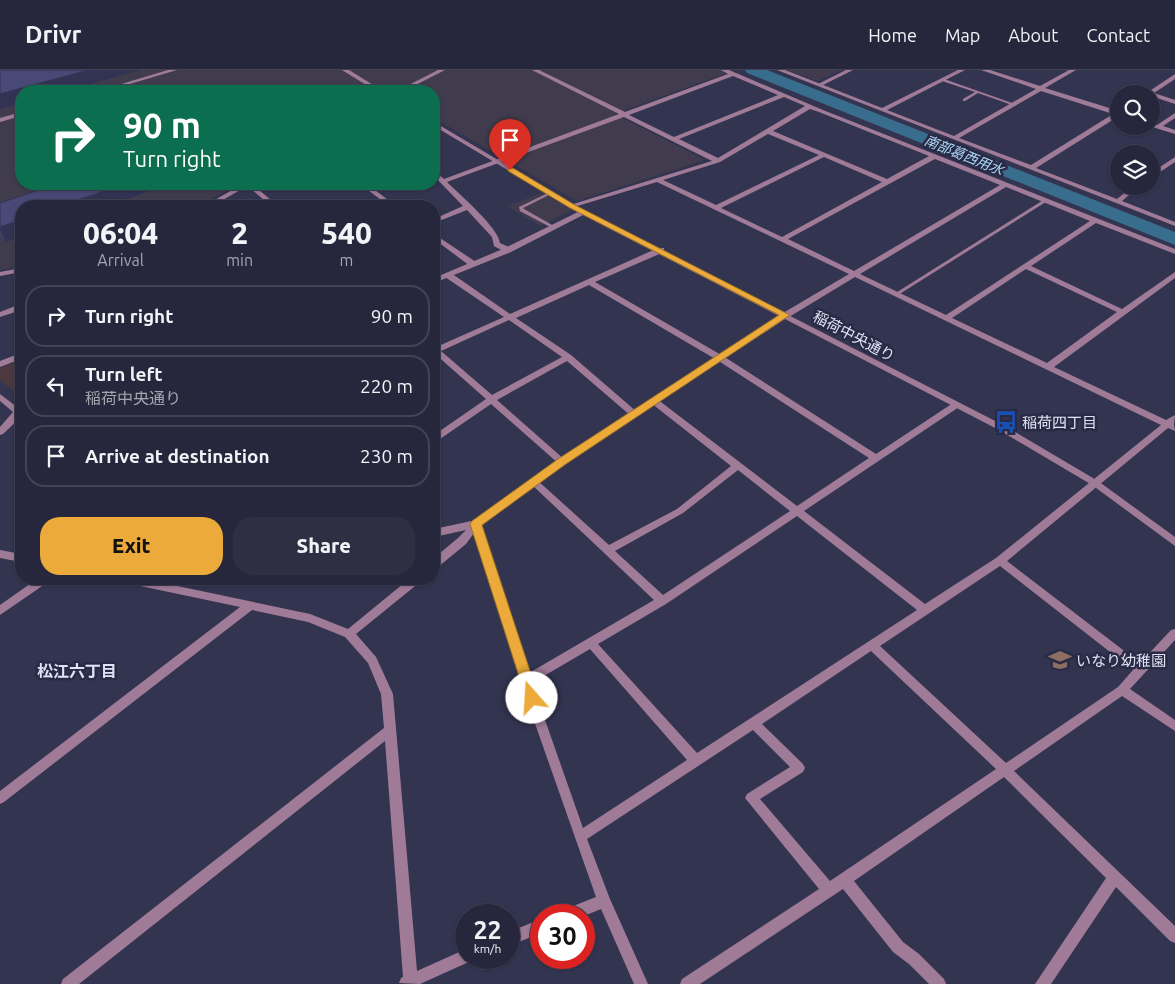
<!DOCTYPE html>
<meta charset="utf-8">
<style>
body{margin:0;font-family:Ubuntu,"Noto Sans JP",sans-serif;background:#2e2f43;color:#f1f3f6;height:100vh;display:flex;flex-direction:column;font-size:19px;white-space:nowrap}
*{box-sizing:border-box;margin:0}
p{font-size:16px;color:#a4a5af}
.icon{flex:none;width:28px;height:28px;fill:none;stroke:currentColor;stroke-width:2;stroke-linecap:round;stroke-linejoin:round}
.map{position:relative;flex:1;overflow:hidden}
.drawer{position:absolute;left:15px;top:130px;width:425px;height:385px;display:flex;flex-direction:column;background:#26273c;border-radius:20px;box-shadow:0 1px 4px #0004,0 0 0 1px #424456}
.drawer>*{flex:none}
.hud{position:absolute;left:15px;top:15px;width:425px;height:105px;border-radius:20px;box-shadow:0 1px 4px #0004,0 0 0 1px #424456;background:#0b6e4f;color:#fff;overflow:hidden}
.controls{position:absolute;left:1110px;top:15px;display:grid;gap:10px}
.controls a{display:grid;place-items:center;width:50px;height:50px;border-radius:50%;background:#26273c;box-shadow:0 1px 4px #0004,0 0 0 1px #424456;font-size:25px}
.speed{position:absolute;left:455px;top:834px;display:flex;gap:10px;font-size:25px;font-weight:700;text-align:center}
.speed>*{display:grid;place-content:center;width:65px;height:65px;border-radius:50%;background:#26273c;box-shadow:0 1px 4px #0004,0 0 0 1px #424456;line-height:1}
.speed small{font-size:12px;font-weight:400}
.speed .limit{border:8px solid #d22;background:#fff;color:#111}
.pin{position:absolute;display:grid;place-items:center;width:42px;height:42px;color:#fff;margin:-51px -21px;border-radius:50% 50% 50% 0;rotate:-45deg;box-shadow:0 0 5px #0007}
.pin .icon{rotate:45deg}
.me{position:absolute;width:55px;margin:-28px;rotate:341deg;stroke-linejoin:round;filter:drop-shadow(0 0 4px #0008)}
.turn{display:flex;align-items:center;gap:18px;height:105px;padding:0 25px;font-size:22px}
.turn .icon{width:65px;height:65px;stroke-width:2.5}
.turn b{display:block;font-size:35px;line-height:42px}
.eta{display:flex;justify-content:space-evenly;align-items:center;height:85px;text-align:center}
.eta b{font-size:30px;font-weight:800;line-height:35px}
.cta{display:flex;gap:10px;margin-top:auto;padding:10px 25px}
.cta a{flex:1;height:58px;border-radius:20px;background:#ebaa39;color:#111;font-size:20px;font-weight:800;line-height:58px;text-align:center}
.cta a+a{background:#2e2f43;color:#f1f3f6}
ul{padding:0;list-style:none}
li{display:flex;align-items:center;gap:15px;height:62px;margin:0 10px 8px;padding:0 15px;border:2px solid #424456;border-radius:20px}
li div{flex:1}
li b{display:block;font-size:19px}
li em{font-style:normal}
header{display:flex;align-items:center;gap:30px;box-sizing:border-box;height:70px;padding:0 25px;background:#26273c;border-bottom:1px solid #424456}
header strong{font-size:24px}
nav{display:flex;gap:28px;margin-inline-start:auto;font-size:18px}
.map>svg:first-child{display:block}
.industrial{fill:#413c4d}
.education{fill:#4c3940}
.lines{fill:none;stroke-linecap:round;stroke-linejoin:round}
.river{fill:#386d8d;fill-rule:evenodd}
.service{fill:#a07b98;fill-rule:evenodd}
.minor{fill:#a07b98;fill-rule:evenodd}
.tertiary{fill:#a07b98;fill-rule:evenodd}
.wall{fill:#3e3f66}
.shaded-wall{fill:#323353}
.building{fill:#484977;stroke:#323353}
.route{fill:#ebaa39;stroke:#996e25}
.labels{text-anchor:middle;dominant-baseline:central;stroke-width:5;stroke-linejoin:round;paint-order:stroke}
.far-water-label{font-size:14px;font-style:italic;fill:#abd9f7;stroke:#292a45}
.street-label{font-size:15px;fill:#e0e1f4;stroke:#292a45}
.poi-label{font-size:15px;fill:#e0e1f4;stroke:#292a45;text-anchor:start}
.neighbourhood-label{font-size:16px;font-weight:bold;fill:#e0e1f4;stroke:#292a45}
</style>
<header>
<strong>Drivr</strong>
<nav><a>Home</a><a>Map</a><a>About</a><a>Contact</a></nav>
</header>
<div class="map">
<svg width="1175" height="914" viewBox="0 0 1175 914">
<rect width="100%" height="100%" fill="#333450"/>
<path class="industrial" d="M0 0H719L724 2V4L614 44 705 90 577 131 434 48V21H21V114H238L196 136H21V196L0 200Z
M786 0H841L818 11Z
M542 123 572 140 540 156 507 136Z"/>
<path class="education" d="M21 290V327L0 310V298Z"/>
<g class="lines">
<path class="river" d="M745 0H767L1175 162V175L747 3Z"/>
<path class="service" d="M942 9H944L1015 34 1012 35 978 23 965 31H963V29L975 22 942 11Z
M550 122 553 123 523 138 524 139 554 156V158H552L520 141 519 137Z
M1045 129 1049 130 898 225H894V224Z"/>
<path class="minor" d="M438 0H445L404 21H397Z
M532 0H539L625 42 728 4 721 0H729L823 40 1175 179V184L1096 153 1031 196 1122 239 1175 202V208L1054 297 1166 350 1175 345 1174 354 1175 361 1168 358 1007 491 1140 593 1171 560 1175 559V570L1130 619 1175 650V661L1122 626 1014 701 1175 856V873L1170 871 1116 817 1051 914H1035L1106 808 1004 707 854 811 903 872 919 884 944 909 946 914H929L909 894 893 882 843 819 700 914H680L682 909 819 819 745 728 747 724 790 697 753 660 587 769 610 829 648 914H634L601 839 584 846 561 845 563 840 596 827 520 611 474 463 466 474 438 497 434 498V488L458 468 466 460 434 467V459L476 450 480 451 529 603 654 530 530 413 528 411 530 409H536L609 475 677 439 731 396 651 333 650 331 651 329H657L797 436 869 388 717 290 589 215 516 248 571 285 637 342 638 344 637 346H631L567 291 497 330 565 390 567 392 565 394H559L491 334 437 371 434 372V365L486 329 434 283V278L504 247 445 207V203H451L510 244 658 178H664V182L595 212 723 286 876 384 953 333H959L960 335 959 337 804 441 925 534 996 488 1161 355 855 207 789 247H783V243L849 204 657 112 574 137H570V135L712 91 624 47 447 112C460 125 498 157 500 173L511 178V182H505L494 176 492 167 467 140 434 153V149L463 136 434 106V101L444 109 619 44ZM733 6 778 25 674 67 629 45ZM784 27 805 36 718 88 679 69ZM810 39 819 42 929 86 887 109 773 61ZM768 64 819 85 716 135 663 110 720 92ZM824 87 882 112 782 167 721 138ZM935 89 1000 115 854 201 788 169ZM1006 117 1090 151 946 245 860 204ZM1026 199 1117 242 1047 293 952 248ZM509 250 562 287 492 325 441 281ZM738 400 790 441 663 525 615 481 683 443ZM797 446 917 540 697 683 598 574 666 534ZM1000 496 1133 600 1118 617 1006 693 880 576ZM590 579 687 690 583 758 532 613ZM871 581 996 699 830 811 760 729 803 702 805 698 803 694 762 654Z
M777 0H785L882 38 958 0H965L887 40 954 66 1036 19 981 0H990L1040 16 1069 0H1076L1045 18 1119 41V46L1036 98 1117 129 1133 116H1140L1122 131 1175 152V156ZM1041 21 1113 44 1031 95 959 68Z
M1175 4V9L1154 23 1175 30V34L1151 26V24H1145Z
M1175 43V48L1163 56 1175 60V64L1149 56H1151V53L1157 55Z
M1175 87V92L1151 108V103Z
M245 114H252L278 136H271Z
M360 114H367L396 136H389Z
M434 164 476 192V196H470L434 169Z
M18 235H21V240L0 247V242Z
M18 284H21V289L0 297V291Z
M0 324 21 340V347L3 364 0 365V357L13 342 0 331Z
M0 480 21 484V492L0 488Z
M37 509H49L48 512 0 545V535Z
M121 509H144L310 544 348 559 409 509H421L420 512 356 564 376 587 393 624 417 901 466 879V888H472L471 891 420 914 399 913 401 908 403 907 385 671 79 914H61L63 909 384 658 381 624 368 593 345 567 308 552 252 540 4 732 0 734V721L240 537 126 513 122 512Z
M541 849V863L509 876V862Z"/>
<path class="tertiary" d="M168 0H177L106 21H98Z
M342 0H349L383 21H376Z
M846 0H853L821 16 816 15Z
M21 42V46L0 52V48Z
M434 52 574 135 1005 356 1098 411 1175 467V476L1092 415 999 360 785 249 565 394 480 457H472L471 454 472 451 559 390 779 246 583 145 511 182 434 213V208L505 178 578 142 434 56Z
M243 114H251L212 136H204Z
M21 198V202L0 206V202Z"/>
</g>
<path class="wall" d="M57 114H170L107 136H21V167L6 172 0 167V133Z"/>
<path class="shaded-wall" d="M89 0H142L63 21H21V33L0 39V24Z
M125 114H170L107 136H60Z
M21 150V167L6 172 0 160V157Z"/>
<path class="building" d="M0 0H89L0 24Z
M57 114H125L60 136H21V150L0 157V133Z"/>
<path class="route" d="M508 98H513L575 135 790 245 566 394 482 455 539 628 537 632 532 634 528 632 526 628 470 454 472 451 558 389 779 245 570 138 508 101Z"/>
<defs>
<symbol id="bus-bare" viewBox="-9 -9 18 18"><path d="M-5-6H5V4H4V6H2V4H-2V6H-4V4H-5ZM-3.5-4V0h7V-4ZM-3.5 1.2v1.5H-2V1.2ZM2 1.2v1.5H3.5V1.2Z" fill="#1a4fb4" stroke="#292a45" stroke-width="2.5" paint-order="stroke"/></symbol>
<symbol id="school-bare" viewBox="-9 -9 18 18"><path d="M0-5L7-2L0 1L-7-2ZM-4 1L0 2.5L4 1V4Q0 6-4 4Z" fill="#8d6e63" stroke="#292a45" stroke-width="2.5" paint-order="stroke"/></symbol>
</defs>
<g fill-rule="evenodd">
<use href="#bus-bare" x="990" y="336" width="32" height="32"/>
<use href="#school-bare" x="1044" y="574" width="32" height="32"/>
</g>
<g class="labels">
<g class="far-water-label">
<text transform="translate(964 85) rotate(22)">南部葛西用水</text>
</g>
<g class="street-label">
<text transform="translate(854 266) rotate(28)">稲荷中央通り</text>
</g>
<g class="poi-label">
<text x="1022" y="352">稲荷四丁目</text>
<text x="1076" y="590">いなり幼稚園</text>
</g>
<g class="neighbourhood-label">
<text x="77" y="601">松江六丁目</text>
</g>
</g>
</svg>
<div class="controls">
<a><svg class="icon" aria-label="search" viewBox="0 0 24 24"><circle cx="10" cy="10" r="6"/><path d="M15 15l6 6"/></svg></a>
<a><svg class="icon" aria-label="layers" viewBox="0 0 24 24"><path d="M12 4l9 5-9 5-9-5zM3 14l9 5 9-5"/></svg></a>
</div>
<div class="speed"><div>22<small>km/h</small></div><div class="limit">30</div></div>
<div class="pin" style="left:510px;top:100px;background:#d93025"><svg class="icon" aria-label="arrive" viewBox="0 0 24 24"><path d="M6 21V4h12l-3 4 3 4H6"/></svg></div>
<svg class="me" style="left:532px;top:628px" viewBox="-20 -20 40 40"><circle r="19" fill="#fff"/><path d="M0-13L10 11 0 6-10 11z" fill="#ebaa39"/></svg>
<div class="hud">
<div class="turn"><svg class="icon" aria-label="right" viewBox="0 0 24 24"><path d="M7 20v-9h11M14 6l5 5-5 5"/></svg><div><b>90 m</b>Turn right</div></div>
</div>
<section class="drawer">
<div class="eta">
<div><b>06:04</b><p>Arrival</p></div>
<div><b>2</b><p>min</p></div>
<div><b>540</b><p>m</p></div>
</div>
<ul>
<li><svg class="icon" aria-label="right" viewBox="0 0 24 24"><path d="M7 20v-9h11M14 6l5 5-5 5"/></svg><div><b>Turn right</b></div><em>90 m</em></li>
<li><svg class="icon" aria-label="left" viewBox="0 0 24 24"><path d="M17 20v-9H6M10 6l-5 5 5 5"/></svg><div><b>Turn left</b><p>稲荷中央通り</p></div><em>220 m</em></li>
<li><svg class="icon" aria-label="arrive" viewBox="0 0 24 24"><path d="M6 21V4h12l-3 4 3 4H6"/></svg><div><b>Arrive at destination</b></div><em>230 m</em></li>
</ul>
<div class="cta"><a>Exit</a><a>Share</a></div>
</section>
</div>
